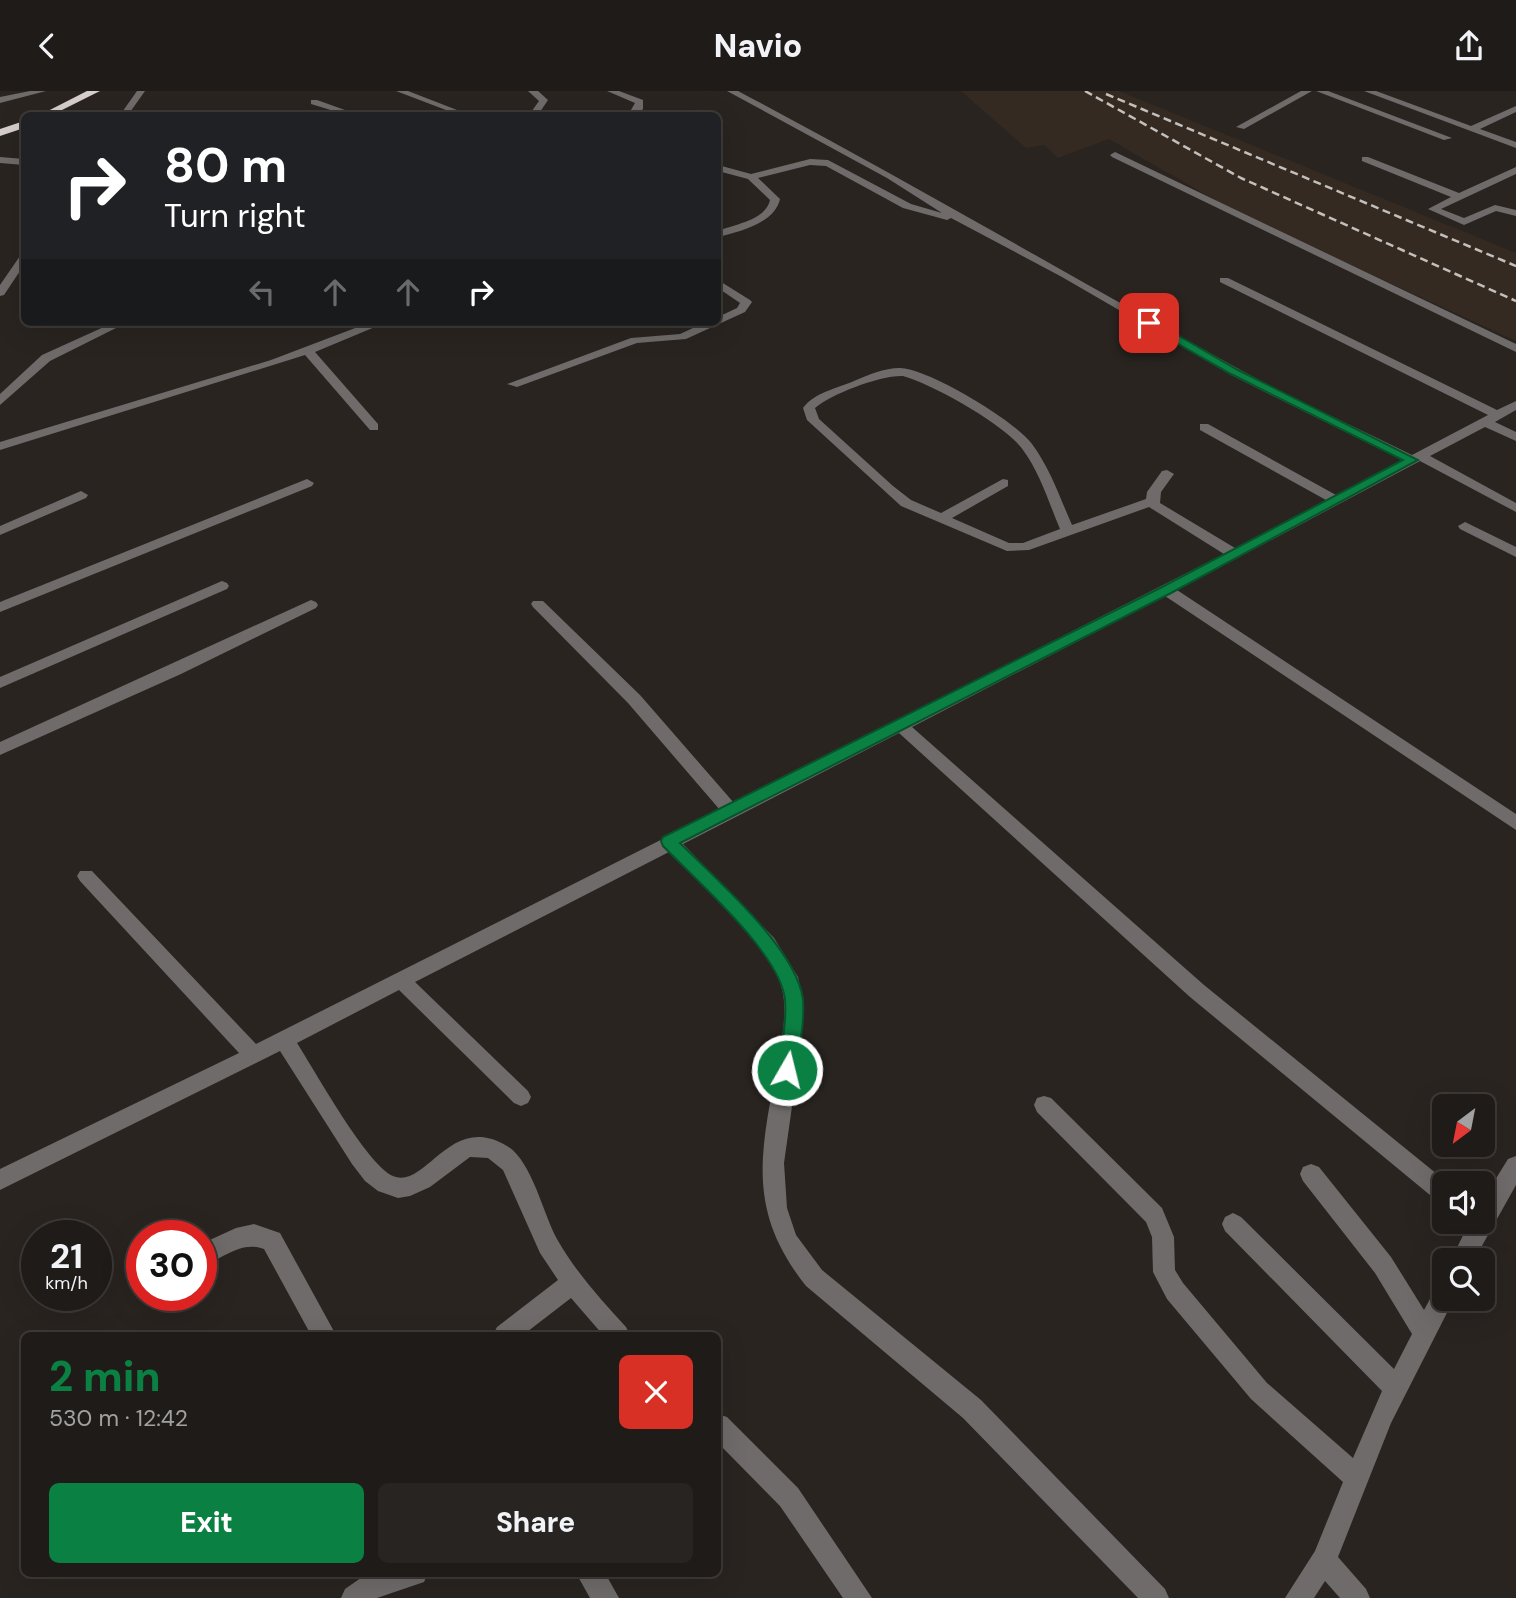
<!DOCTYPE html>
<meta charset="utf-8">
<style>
body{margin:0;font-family:"DM Sans",sans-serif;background:#272421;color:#f1f3f6;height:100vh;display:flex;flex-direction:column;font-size:26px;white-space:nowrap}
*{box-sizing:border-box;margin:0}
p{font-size:23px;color:#a1a1a2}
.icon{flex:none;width:38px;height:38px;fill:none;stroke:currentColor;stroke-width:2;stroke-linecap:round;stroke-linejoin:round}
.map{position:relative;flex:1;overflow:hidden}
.details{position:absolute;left:21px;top:1241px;width:700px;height:245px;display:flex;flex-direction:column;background:#1f1b18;border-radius:10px;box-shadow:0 7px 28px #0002,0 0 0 2px #3c3937}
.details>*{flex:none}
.top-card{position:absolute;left:21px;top:21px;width:700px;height:214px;border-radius:10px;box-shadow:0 7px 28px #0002,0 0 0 2px #3c3937;background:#202124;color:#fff;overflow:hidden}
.needle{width:46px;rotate:212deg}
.tools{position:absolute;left:1432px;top:1003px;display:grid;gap:14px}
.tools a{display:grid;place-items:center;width:63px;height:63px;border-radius:10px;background:#1f1b18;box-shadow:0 7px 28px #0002,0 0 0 2px #3c3937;font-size:35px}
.speed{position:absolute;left:21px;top:1129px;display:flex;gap:14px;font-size:35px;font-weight:700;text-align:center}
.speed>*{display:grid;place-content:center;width:91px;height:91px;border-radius:50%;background:#1f1b18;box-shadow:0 7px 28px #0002,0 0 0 2px #3c3937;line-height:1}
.speed small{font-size:18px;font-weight:400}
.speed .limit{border:10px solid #d22;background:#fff;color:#111}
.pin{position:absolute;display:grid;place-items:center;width:60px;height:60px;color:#fff;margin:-30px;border-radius:14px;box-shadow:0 4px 10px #0006}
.me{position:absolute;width:77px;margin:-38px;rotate:8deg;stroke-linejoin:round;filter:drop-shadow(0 0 5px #0008)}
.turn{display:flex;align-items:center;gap:24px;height:147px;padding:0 28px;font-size:32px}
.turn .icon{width:91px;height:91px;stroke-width:2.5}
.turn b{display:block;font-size:49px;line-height:60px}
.lanes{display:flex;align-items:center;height:66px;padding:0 28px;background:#0003;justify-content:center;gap:35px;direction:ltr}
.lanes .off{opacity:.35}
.round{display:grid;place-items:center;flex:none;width:74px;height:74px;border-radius:10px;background:#272421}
.headline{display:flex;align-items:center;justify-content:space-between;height:119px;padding:0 28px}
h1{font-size:42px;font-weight:800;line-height:52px;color:#0b8043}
.action{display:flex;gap:14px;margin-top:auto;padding:14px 28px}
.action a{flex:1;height:80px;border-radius:10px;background:#0b8043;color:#fff;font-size:28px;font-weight:800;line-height:80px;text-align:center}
.action a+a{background:#272421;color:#f1f3f6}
header{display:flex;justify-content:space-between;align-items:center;height:91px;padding:0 28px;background:#1f1b18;font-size:32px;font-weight:800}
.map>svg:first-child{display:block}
.built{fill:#342a22}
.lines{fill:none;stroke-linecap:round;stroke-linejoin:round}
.minor{fill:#6e6b6a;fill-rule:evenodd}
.highway{fill:#d6cecc;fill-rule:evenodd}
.rail{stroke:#c3bfbc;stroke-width:2.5;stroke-dasharray:8 4.5;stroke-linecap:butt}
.route{fill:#0b8043;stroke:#07532c;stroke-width:2}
</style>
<header><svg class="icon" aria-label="back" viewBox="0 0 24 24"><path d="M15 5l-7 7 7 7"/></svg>Navio<svg class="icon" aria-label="share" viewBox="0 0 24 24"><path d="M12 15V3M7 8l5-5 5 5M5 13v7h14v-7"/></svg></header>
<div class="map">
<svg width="1516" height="1507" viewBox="0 0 1516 1507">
<rect width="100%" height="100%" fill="#292420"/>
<path class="built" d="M961 0H1119L1516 162V250L1238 122 1109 48 1058 67 1045 54 1026 57Z"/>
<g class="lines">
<path class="minor" d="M30 0H46L0 12V6Z
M137 0H145L128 24H120Z
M396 0H408L470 24H459Z
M528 0H538L548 9 538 24H529L539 10Z
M607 0H619L643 9V18L637 24H628L635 12Z
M727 0H738C906 89 1070 185 1237 277 1294 309 1354 335 1412 364L1488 324 1220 191V187H1228L1497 319 1516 310V319L1495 331 1516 341V350L1485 336 1430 365 1516 412V421L1420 370 1177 499 1516 723V739L1165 505 912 636 1204 894 1448 1092H1444V1112L1436 1109 1190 906 899 642 683 753 774 847 798 886 804 913 800 959 784 1072 787 1117 796 1144 822 1179 981 1309 1165 1498 1169 1507H1138L963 1327 806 1195C744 1117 762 1058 778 968 783 943 789 913 779 889 761 842 704 796 669 761L415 891 528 1000 531 1006 528 1012 521 1015 514 1012 399 899 297 952C315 980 367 1074 393 1085 426 1099 450 1020 507 1055 532 1070 543 1123 557 1148 575 1180 601 1209 626 1236L630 1244H603L571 1207 523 1244H493L497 1236 558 1189 540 1162 503 1079 488 1067 470 1066 430 1096 410 1105 398 1107 378 1100 365 1090 352 1073 280 960 0 1099V1078L239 962 80 790 77 785 80 780H92L256 953 720 719 628 612 533 516 531 513 533 510H543L640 604 734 712 1224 463 1149 416 1029 459 1007 460 901 415 807 329 803 317C815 301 836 298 854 290 868 284 884 277 900 277 929 278 1014 329 1032 353 1050 377 1060 407 1072 434L1146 408 1147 401 1162 380 1167 379 1174 383 1161 401 1160 412 1235 457 1326 409 1200 339V333H1208L1336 404 1402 369 1231 284 1062 186 951 127 947 129 903 117 826 75 810 74 758 87 780 108C775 132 739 141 718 146V140C735 133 766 129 770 109L748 88 718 80V74L751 83 810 68 828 69 911 113 942 122 887 87ZM903 285C932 293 1006 334 1023 359 1040 382 1049 412 1060 438L1023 452H1009L952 427 1008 395V389L1003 388 941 422 911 409 893 395 819 328 815 317C831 303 881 284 903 285Z
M1301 0H1312L1244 38 1236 36Z
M1316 0H1328L1452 47 1444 49Z
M1364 0H1376L1471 35 1516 15V21L1480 38 1516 51V57Z
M311 9H317L359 24H347L311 13Z
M1115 61 1516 253V261L1112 66 1110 64Z
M0 66 24 68V74L0 72Z
M1362 66H1368L1459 102 1516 76V83L1441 118 1464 127 1495 114 1516 119V125L1496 120 1464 134 1428 118 1451 106 1362 70Z
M24 164V174L4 204 0 205V194L20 165Z
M718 189 750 209 752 211 745 221 686 248 637 252 517 296 507 293 631 247 680 243 706 231H718V226L737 217 740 212 718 197Z
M371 231H387L315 261 378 333V339H370L305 264 0 359V351L271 269Z
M106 235 116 237 50 270 0 314V303L42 264Z
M307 388 314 392 312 395 0 521V511Z
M81 400 88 404 86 407 0 444V435Z
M1465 431 1516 456V466L1460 438 1458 435Z
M222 490 227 492 229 495 227 498 0 597V586Z
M311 509 316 511 318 514 316 517 181 583 0 664V651Z
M1044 1005 1051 1007 1162 1117 1174 1146 1175 1179 1183 1192 1267 1292 1353 1367 1382 1300 1225 1140 1222 1133 1225 1126 1233 1122 1241 1126 1394 1278 1412 1243 1375 1182 1303 1090 1300 1083 1303 1076 1311 1073 1319 1076 1391 1166 1424 1219 1436 1197 1444 1194V1208H1454L1391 1332 1338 1466 1366 1498 1370 1507H1340L1325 1490 1314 1507H1285L1315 1460 1343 1391 1251 1308 1167 1208 1153 1181 1152 1146 1146 1131 1037 1021 1034 1014 1037 1007Z
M1516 1065V1094L1474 1169H1451L1470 1130H1482V1110L1508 1068Z
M254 1133 280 1142 336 1244H311L264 1158C241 1149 222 1168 201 1176V1153L236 1137Z
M718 1323 727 1326 798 1397 872 1507H843L780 1415 718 1352Z
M368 1482H428L424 1491 377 1507H341L345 1498Z
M576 1482H605L619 1507H590Z"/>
<path class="highway" d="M87 0H100L52 24H40Z
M24 30V37L0 45V38Z"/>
<path class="rail" d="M1085 0 1241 87 1516 210
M1106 3 1516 175"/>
</g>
<path class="route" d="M1145 230H1153L1238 279 1418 369 1171 502 680 752C716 788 796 857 803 908 805 932 799 956 796 979L793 985 787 987 780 985 778 979C781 956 787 932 785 909 781 863 696 789 663 755L661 750 663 746 1162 496 1403 369 1231 283 1145 234Z"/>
</svg>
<div class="tools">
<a><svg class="needle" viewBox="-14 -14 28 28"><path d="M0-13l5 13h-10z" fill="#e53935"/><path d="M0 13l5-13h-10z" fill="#a1a1a2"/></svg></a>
<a><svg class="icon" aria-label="sound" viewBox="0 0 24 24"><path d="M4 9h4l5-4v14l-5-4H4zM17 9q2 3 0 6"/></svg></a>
<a><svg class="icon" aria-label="search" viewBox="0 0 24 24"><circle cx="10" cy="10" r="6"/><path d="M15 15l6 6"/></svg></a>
</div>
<div class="speed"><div>21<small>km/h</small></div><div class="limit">30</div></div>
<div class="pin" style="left:1149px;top:232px;background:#d93025"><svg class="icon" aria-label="arrive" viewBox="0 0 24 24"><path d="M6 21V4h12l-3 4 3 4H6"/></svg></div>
<svg class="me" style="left:787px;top:979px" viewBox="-20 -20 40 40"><circle r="17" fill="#0b8043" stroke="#fff" stroke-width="3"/><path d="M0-11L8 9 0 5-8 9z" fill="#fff"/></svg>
<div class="top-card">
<div class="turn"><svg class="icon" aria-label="right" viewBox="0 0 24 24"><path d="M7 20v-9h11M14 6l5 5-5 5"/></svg><div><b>80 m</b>Turn right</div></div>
<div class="lanes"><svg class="icon off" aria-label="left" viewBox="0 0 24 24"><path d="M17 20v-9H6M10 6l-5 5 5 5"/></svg><svg class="icon off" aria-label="ahead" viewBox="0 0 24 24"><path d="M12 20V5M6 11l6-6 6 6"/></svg><svg class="icon off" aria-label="ahead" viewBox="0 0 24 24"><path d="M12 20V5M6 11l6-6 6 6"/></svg><svg class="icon" aria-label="right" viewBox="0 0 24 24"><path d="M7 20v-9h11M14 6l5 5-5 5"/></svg></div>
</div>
<section class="details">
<div class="headline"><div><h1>2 min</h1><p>530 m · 12:42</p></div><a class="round" style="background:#d93025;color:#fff"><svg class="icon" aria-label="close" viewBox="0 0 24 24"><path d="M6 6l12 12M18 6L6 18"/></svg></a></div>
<div class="action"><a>Exit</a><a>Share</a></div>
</section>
</div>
